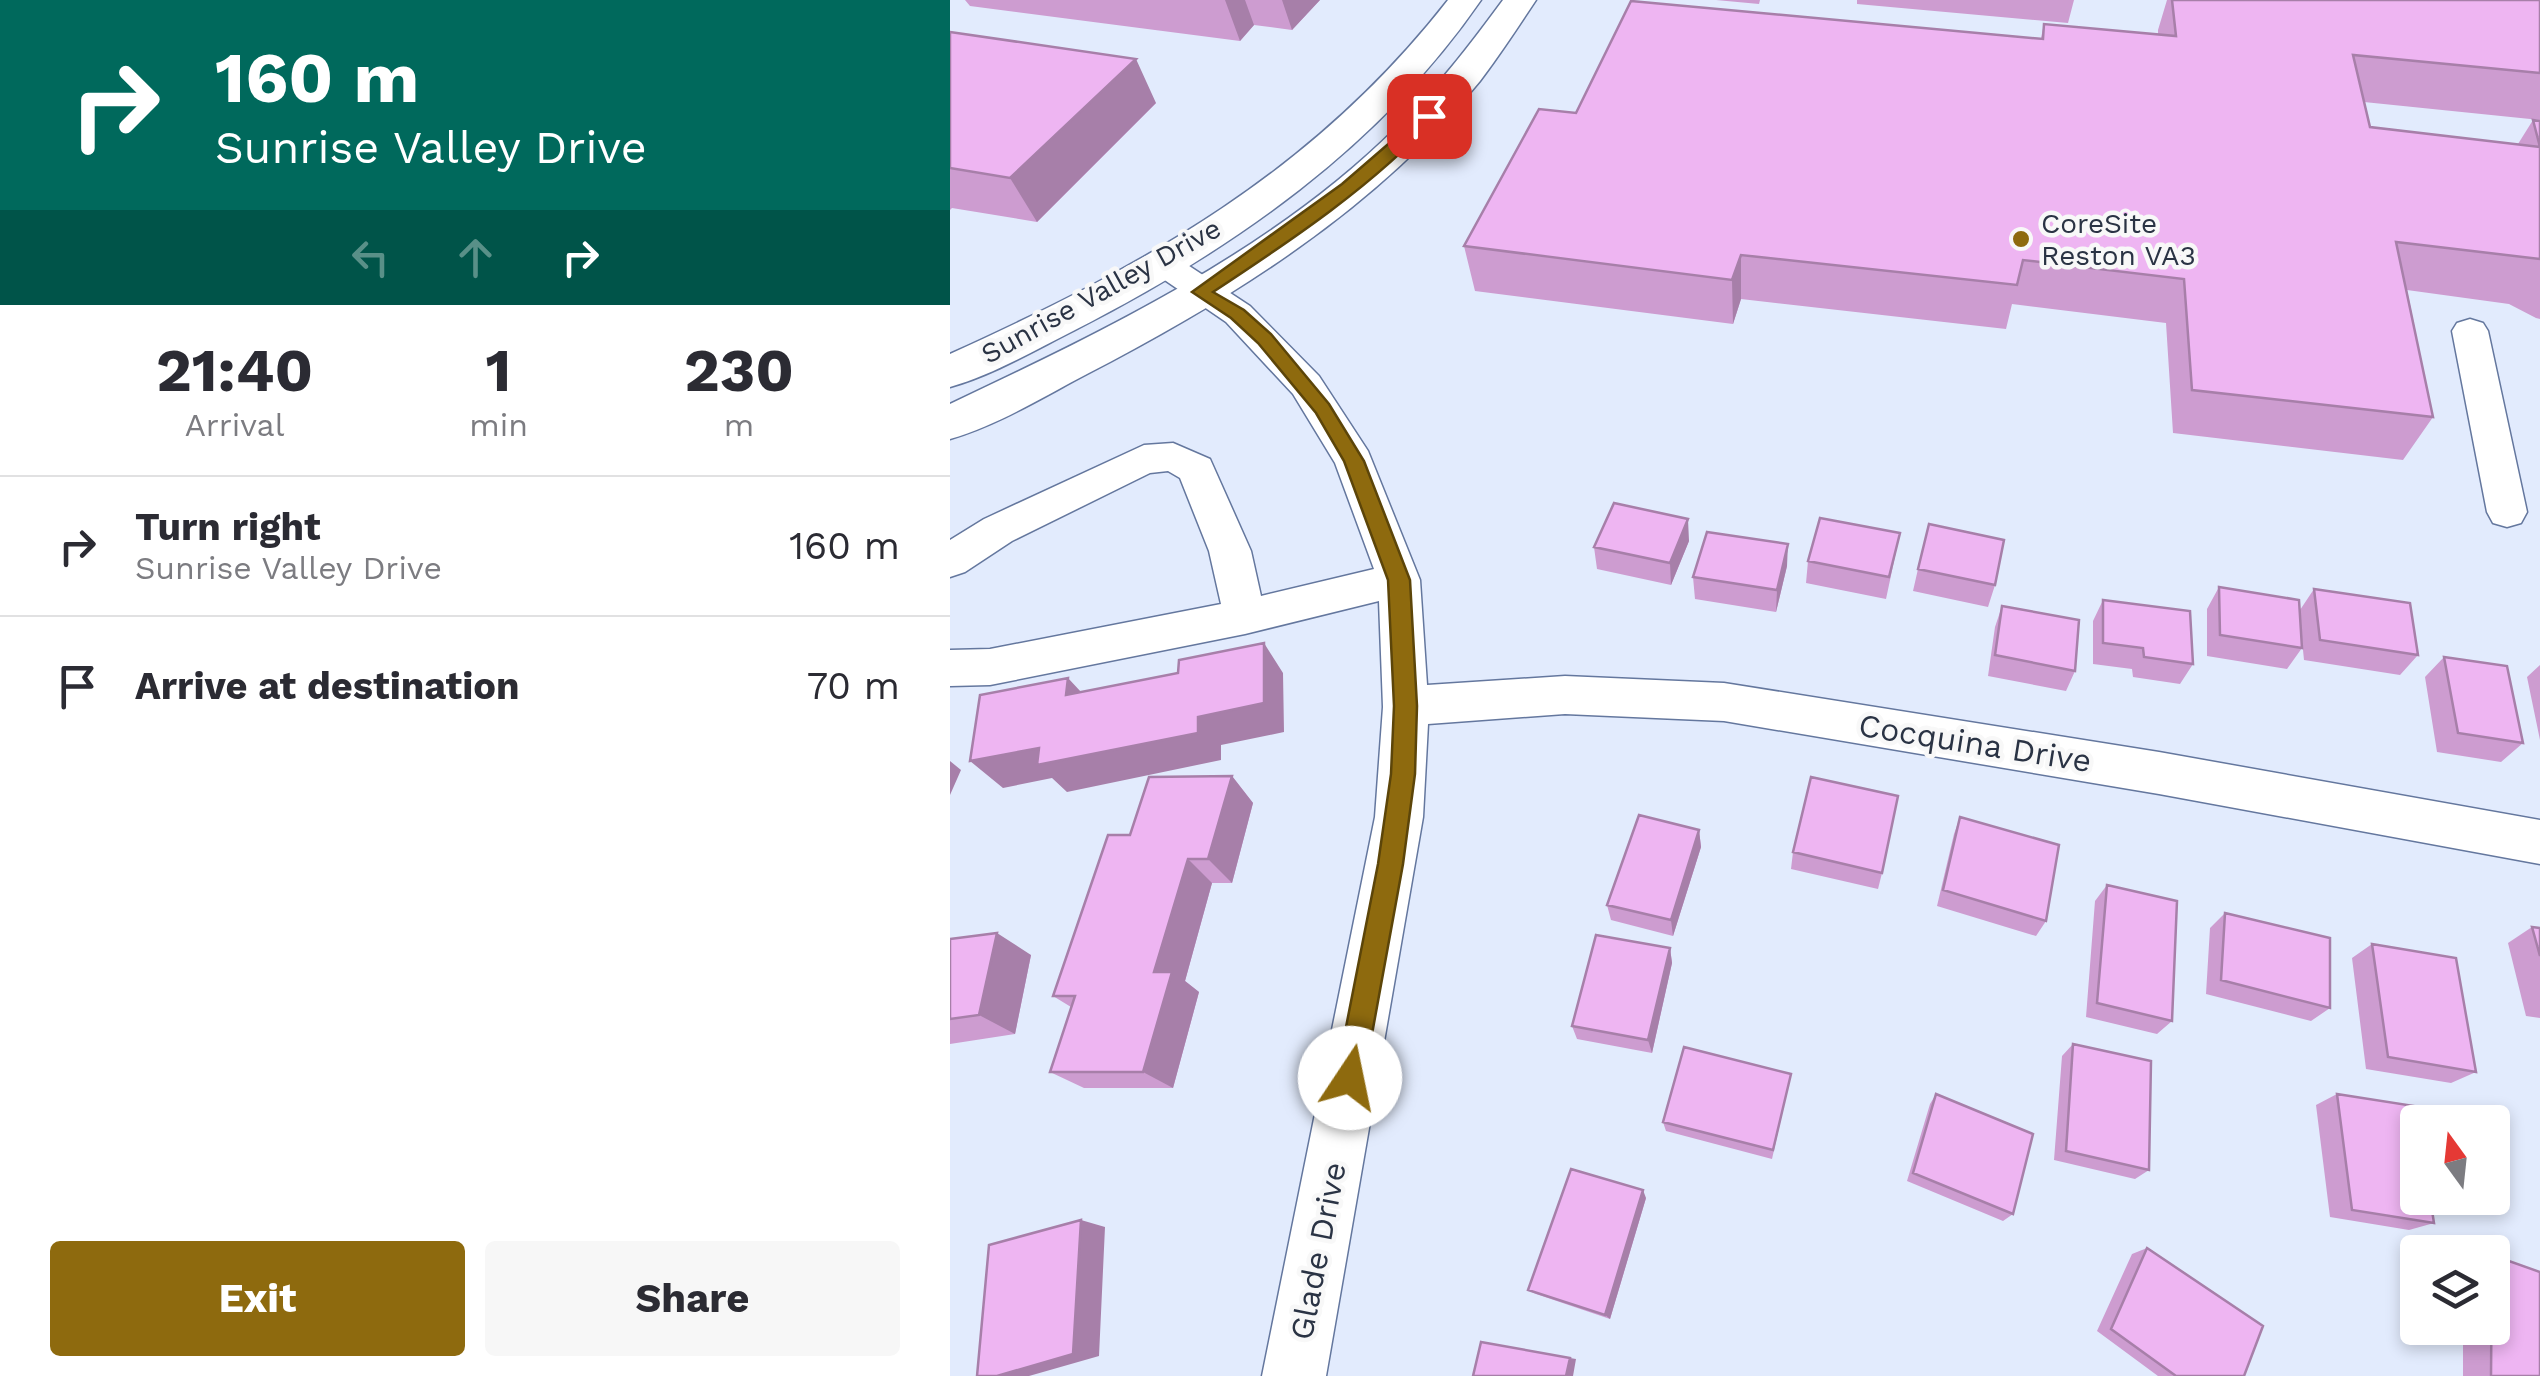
<!DOCTYPE html>
<style>
body{margin:0;font-family:"Work Sans",sans-serif;background:#f7f7f7;color:#2b2b33;height:100vh;display:flex;flex-direction:column;font-size:38px;white-space:nowrap}
*{box-sizing:border-box;margin:0}
p{font-size:32px;color:#7c7c81}
.icon{flex:none;width:55px;height:55px;fill:none;stroke:currentColor;stroke-width:2;stroke-linecap:round;stroke-linejoin:round}
.map{position:relative;flex:1;overflow:hidden}
.panel{display:flex;flex-direction:column;background:#fff;width:950px}
.panel>*{flex:none}
.guide{background:#00695c;color:#fff;overflow:hidden}
.needle{width:65px;rotate:345deg}
.tools{position:absolute;left:1450px;top:1105px;display:grid;gap:20px}
.tools a{display:grid;place-items:center;width:110px;height:110px;border-radius:10px;background:#fff;box-shadow:0 5px 15px #0003;font-size:50px}
.pin{position:absolute;display:grid;place-items:center;width:85px;height:85px;color:#fff;margin:-42px;border-radius:20px;box-shadow:0 5px 15px #0006}
.me{position:absolute;width:110px;margin:-55px;rotate:11deg;stroke-linejoin:round;filter:drop-shadow(0 0 8px #0008)}
.turn{display:flex;align-items:center;gap:35px;height:210px;padding:0 50px;font-size:45px}
.turn .icon{width:130px;height:130px;stroke-width:2.5}
.turn b{display:block;font-size:70px;line-height:85px}
.lanes{display:flex;align-items:center;height:95px;padding:0 50px;background:#0003;justify-content:center;gap:50px;direction:ltr}
.lanes .off{opacity:.35}
.eta{display:flex;justify-content:space-evenly;align-items:center;height:170px;text-align:center}
.eta b{font-size:60px;font-weight:700;line-height:70px}
.cta{display:flex;gap:20px;margin-top:auto;padding:20px 50px}
.cta a{flex:1;height:115px;border-radius:10px;background:#8e6a0e;color:#fff;font-size:40px;font-weight:700;line-height:115px;text-align:center}
.cta a+a{background:#f7f7f7;color:#2b2b33}
ul{padding:0;list-style:none}
li{display:flex;align-items:center;gap:30px;height:140px;padding:0 50px;border-top:2px solid #e1e1e2}
li div{flex:1}
li b{display:block;font-size:38px}
li em{font-style:normal}
main{display:flex;flex:1;min-height:0}
.map>svg:first-child{display:block}
.lines{fill:none;stroke-linecap:round;stroke-linejoin:round}
.minor-casing{stroke:#64779e;stroke-width:3}
.major-casing{stroke:#64779e;stroke-width:3}
.minor{fill:#fff;fill-rule:evenodd}
.major{fill:#fff;fill-rule:evenodd}
.wall{fill:#cd9cd0}
.shaded-wall{fill:#a77fa9}
.building{fill:#eeb5f2;stroke:#a77fa9;stroke-width:2.5}
.route{fill:#8e6a0e;stroke:#5c4509;stroke-width:2.5}
.poi-dot{fill:#8e6a0e;stroke:#f8f8f8;stroke-width:4}
.labels{text-anchor:middle;dominant-baseline:central;stroke-width:9;stroke-linejoin:round;paint-order:stroke}
.far-poi-label{font-size:28px;fill:#2a3344;stroke:#f8f8f8;text-anchor:start}
.far-street-label{font-size:28px;fill:#2a3344;stroke:#f8f8f8}
.street-label{font-size:32px;fill:#2a3344;stroke:#f8f8f8}
</style>
<main>
<section class="panel">
<div class="guide">
<div class="turn"><svg class="icon" aria-label="right" viewBox="0 0 24 24"><path d="M7 20v-9h11M14 6l5 5-5 5"/></svg><div><b>160 m</b>Sunrise Valley Drive</div></div>
<div class="lanes"><svg class="icon off" aria-label="left" viewBox="0 0 24 24"><path d="M17 20v-9H6M10 6l-5 5 5 5"/></svg><svg class="icon off" aria-label="ahead" viewBox="0 0 24 24"><path d="M12 20V5M6 11l6-6 6 6"/></svg><svg class="icon" aria-label="right" viewBox="0 0 24 24"><path d="M7 20v-9h11M14 6l5 5-5 5"/></svg></div>
</div>
<div class="eta">
<div><b>21:40</b><p>Arrival</p></div>
<div><b>1</b><p>min</p></div>
<div><b>230</b><p>m</p></div>
</div>
<ul>
<li><svg class="icon" aria-label="right" viewBox="0 0 24 24"><path d="M7 20v-9h11M14 6l5 5-5 5"/></svg><div><b>Turn right</b><p>Sunrise Valley Drive</p></div><em>160 m</em></li>
<li><svg class="icon" aria-label="arrive" viewBox="0 0 24 24"><path d="M6 21V4h12l-3 4 3 4H6"/></svg><div><b>Arrive at destination</b></div><em>70 m</em></li>
</ul>
<div class="cta"><a>Exit</a><a>Share</a></div>
</section>
<div class="map">
<svg width="1590" height="1376" viewBox="0 0 1590 1376">
<rect width="100%" height="100%" fill="#e2ebfd"/>
<g class="lines">
<defs>
<path id="minor" d="M212 252 224 256 300 306 369 376 418 451 470 580 477 685 615 676 774 683 1209 752 1590 820V864L1209 794 774 721 615 714 478 724 473 817 376 1376H312L425 817 433 707 429 601 295 634 40 685 0 686V650L40 649 271 604 259 551 230 478 218 471 200 473 62 541 15 572 0 577V540L34 519 194 445 223 443 260 459 301 551 311 596 424 569 385 463 343 394 276 322 200 270 195 263 200 256Z
M1520 319 1533 323 1538 331 1577 512 1571 523 1557 527 1543 523 1537 512 1502 331 1507 323Z"/>
<path id="major" d="M498 0H531C429 148 283 249 125 330 85 350 43 375 0 387V354C196 265 363 173 498 0Z
M553 0H586C568 27 550 55 530 81 426 209 282 299 137 374 93 397 48 425 0 439V404C156 330 322 251 446 128 486 89 520 45 553 0Z"/>
</defs>
<use href="#minor" class="minor-casing"/>
<use href="#major" class="major-casing"/>
<use href="#minor" class="minor"/>
<use href="#major" class="major"/>
</g>
<path class="wall" d="M15 0H370L342 30 304 25 290 41 20 6Z
M766 0H810L809 4Z
M907 0H1124L1118 23 907 4Z
M1217 0H1590V120L1414 102 1420 127 1568 144 1583 120 1590 121V319L1586 318 1559 304 1457 290 1483 417 1453 460 1223 433 1216 323 1062 304 1056 329 791 299 783 324 525 291 514 246 626 113 1091 38 1094 24 1208 35V30Z
M0 32 206 103 87 222 2 208 0 210Z
M950 533 936 599 856 583 858 561Z
M739 541 721 585 647 569 644 547Z
M837 566 826 612 745 599 743 577Z
M968 569 1045 585 1038 607 963 591Z
M1269 587 1350 610 1364 589 1468 655 1450 675 1354 660 1351 630 1352 648 1337 669 1257 656V609Z
M1153 600 1243 664 1230 684 1183 677 1182 669 1143 664V621Z
M1052 606 1125 671 1116 691 1038 676 1045 627Z
M1494 657 1573 743 1551 762 1487 752 1475 677Z
M1590 665V740L1577 677Z
M282 776 303 803 282 883H262L235 981 249 992 223 1088H134L100 1072 121 1007 103 996 180 835Z
M1010 817 1096 921 1086 936 987 906 1004 834Z
M749 830 751 847 723 936 661 920 657 905Z
M843 852 932 873 928 889 841 869Z
M1157 885 1222 1021 1207 1034 1136 1017 1145 901Z
M1275 913 1380 1008 1361 1021 1256 994 1260 928Z
M1582 927 1590 928V1018L1576 1016 1558 943Z
M0 939 81 955 65 1034 0 1044Z
M1422 944 1526 1072 1501 1083 1416 1069 1402 958Z
M720 948 722 963 702 1053 627 1039 622 1026Z
M1123 1044 1199 1170 1185 1179 1104 1160 1112 1056Z
M841 1074 822 1159 716 1131 713 1122Z
M986 1094 1063 1214 1053 1221 957 1181 980 1104Z
M1387 1094 1484 1223 1459 1230 1380 1217 1366 1105Z
M696 1198 660 1319 586 1294 578 1290Z
M1197 1248 1294 1376H1208L1147 1331 1182 1254Z
M1513 1328H1542L1590 1376H1513Z"/>
<path class="shaded-wall" d="M275 0H295L304 25 290 41Z
M332 0H370L342 30Z
M186 59 206 103 87 222 60 178Z
M791 255V299L783 324 782 280Z
M738 519 739 541 721 585 720 563Z
M838 544 837 566 826 612 827 590Z
M314 643 333 673 334 732 271 745V760L117 792 102 778 53 788 20 761 248 717Z
M118 678 145 707 116 695Z
M0 761 11 770 0 795Z
M282 776 303 803 282 883 258 859Z
M749 830 751 847 723 936 721 920Z
M238 859 262 883 235 981 249 992 223 1088 193 1072 204 972Z
M47 933 81 955 65 1034 29 1015Z
M720 948 722 963 702 1053 698 1040Z
M693 1190 696 1198 660 1319 655 1315Z
M131 1220 155 1227 149 1356 79 1376H47Z
M620 1358 626 1359 623 1376H616Z"/>
<path class="building" d="M1222 0H1590V73L1403 55 1420 127 1590 147V259L1446 242 1483 417 1242 390 1234 279 1073 260 1067 285 791 255 782 280 514 246 589 109 626 113 681 1 1093 39 1094 24 1226 36Z
M0 32 186 59 60 178 0 168Z
M1583 120 1590 121V147Z
M664 503 738 519 720 563 644 547Z
M870 518 950 533 939 577 858 561Z
M979 524 1054 540 1045 585 968 569Z
M757 532 838 544 827 590 743 577Z
M1269 587 1349 600 1352 648 1270 635Z
M1364 589 1460 603 1468 655 1370 640Z
M1153 600 1240 611 1243 664 1194 657 1193 648 1153 643Z
M1052 606 1129 620 1125 671 1045 655Z
M314 643V703L248 717V733L87 765 89 748 20 761 30 695 118 678 116 695 228 673 229 660Z
M1494 657 1557 666 1573 743 1508 733Z
M282 776 258 859H238L204 972H222L193 1072H100L125 996H103L158 835H180L199 777Z
M861 777 948 796 932 873 843 852Z
M689 815 749 830 721 920 657 905Z
M1010 817 1109 845 1096 921 993 890Z
M1157 885 1227 901 1222 1021 1147 1003Z
M1275 913 1380 938V1008L1271 980Z
M1582 927 1590 928V956Z
M47 933 29 1015 0 1019V939Z
M646 935 720 948 698 1040 622 1026Z
M1422 944 1506 958 1526 1072 1438 1057Z
M1123 1044 1201 1061 1199 1170 1116 1151Z
M734 1047 841 1074 823 1150 713 1122Z
M986 1094 1083 1134 1063 1214 963 1173Z
M1387 1094 1464 1106 1468 1124V1198H1480L1484 1223 1402 1210Z
M621 1169 693 1190 655 1315 578 1290Z
M131 1220 123 1354 47 1376H27L39 1245Z
M1197 1248 1313 1326 1294 1376H1226L1161 1329Z
M1542 1255 1590 1272V1376H1541Z
M531 1342 620 1358 616 1376H523Z"/>
<path class="route" d="M474 113 487 116C426 184 339 242 263 292L294 310 321 334 379 404 414 461 460 580 467 706 465 774 453 864 414 1078 410 1088 400 1092 390 1088 386 1078 428 864 441 774 444 706 438 580 394 461 366 413 308 343 281 318 242 292 392 184Z"/>
<circle class="poi-dot" cx="1071" cy="239" r="10"/>
<g class="labels">
<g class="far-poi-label">
<text x="1091" y="223">CoreSite<tspan x="1091" dy="32">Reston VA3</tspan></text>
</g>
<g class="far-street-label">
<text transform="translate(151 291) rotate(-29)">Sunrise Valley Drive</text>
</g>
<g class="street-label">
<text transform="translate(1025 743) rotate(9)">Cocquina Drive</text>
<text transform="translate(368 1251) rotate(-79)">Glade Drive</text>
</g>
</g>
</svg>
<div class="tools">
<a><svg class="needle" viewBox="-14 -14 28 28"><path d="M0-13l5 13h-10z" fill="#e53935"/><path d="M0 13l5-13h-10z" fill="#7c7c81"/></svg></a>
<a><svg class="icon" aria-label="layers" viewBox="0 0 24 24"><path d="M12 4l9 5-9 5-9-5zM3 14l9 5 9-5"/></svg></a>
</div>
<div class="pin" style="left:479px;top:116px;background:#d93025"><svg class="icon" aria-label="arrive" viewBox="0 0 24 24"><path d="M6 21V4h12l-3 4 3 4H6"/></svg></div>
<svg class="me" style="left:400px;top:1078px" viewBox="-20 -20 40 40"><circle r="19" fill="#fff"/><path d="M0-13L10 11 0 6-10 11z" fill="#8e6a0e"/></svg>
</div>
</main>
